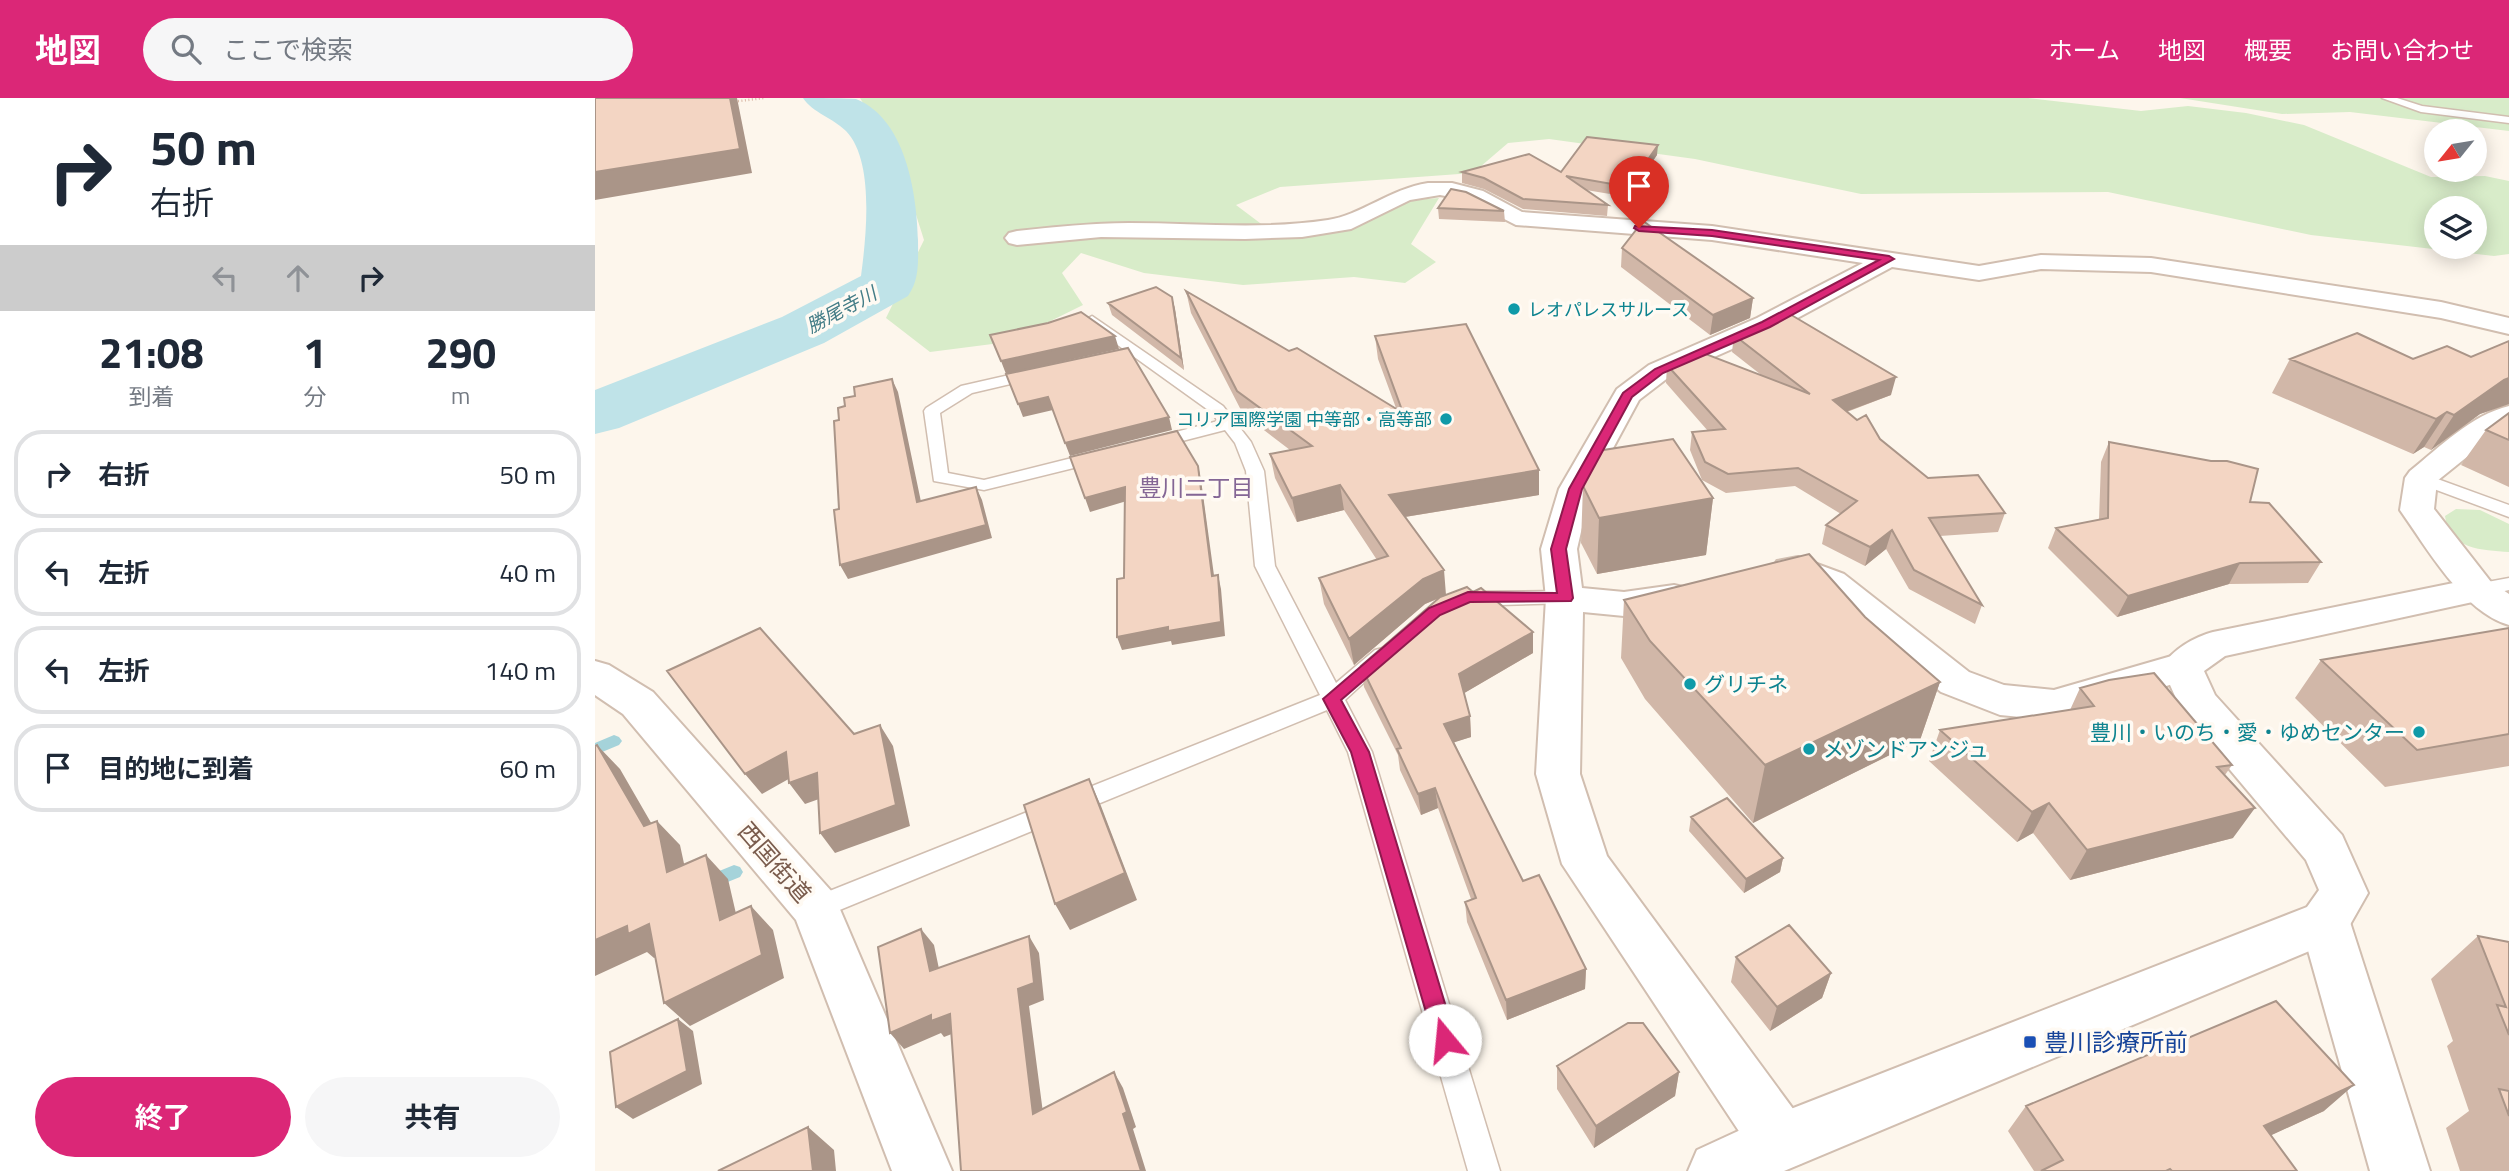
<!DOCTYPE html>
<html lang="ja">
<meta charset="utf-8">
<style>
body{margin:0;font-family:"Titillium Web","Noto Sans JP",sans-serif;background:#f6f6f7;color:#1f2937;height:100vh;display:flex;flex-direction:column;font-size:26px;white-space:nowrap}
*{box-sizing:border-box;margin:0}
p{font-size:23px;color:#747a83}
.icon{flex:none;width:38px;height:38px;fill:none;stroke:currentColor;stroke-width:2;stroke-linecap:round;stroke-linejoin:round}
.map{position:relative;flex:1;overflow:hidden}
.panel{display:flex;flex-direction:column;background:#fff;width:595px}
.panel>*{flex:none}
.guide{background:#fff;color:#1f2937;overflow:hidden}
.needle{width:46px;rotate:240deg}
.fabs{position:absolute;left:1829px;top:21px;display:grid;gap:14px}
.fabs a{display:grid;place-items:center;width:63px;height:63px;border-radius:50%;background:#fff;box-shadow:0 4px 18px #0003;font-size:35px}
.pin{position:absolute;display:grid;place-items:center;width:60px;height:60px;color:#fff;margin:-72px -30px;border-radius:50% 50% 50% 0;rotate:-45deg;box-shadow:0 0 7px #0007}
.pin .icon{rotate:45deg}
.me{position:absolute;width:77px;margin:-38px;rotate:343deg;stroke-linejoin:round;filter:drop-shadow(0 0 5px #0008)}
.turn{display:flex;align-items:center;gap:24px;height:147px;padding:0 35px;font-size:32px}
.turn .icon{width:91px;height:91px;stroke-width:2.5}
.turn b{display:block;font-size:49px;line-height:60px}
.lanes{display:flex;align-items:center;height:66px;padding:0 35px;background:#0003;justify-content:center;gap:35px;direction:ltr}
.lanes .off{opacity:.35}
.eta{display:flex;justify-content:space-evenly;align-items:center;height:119px;text-align:center}
.eta b{font-size:42px;font-weight:700;line-height:49px}
.button{display:flex;gap:14px;margin-top:auto;padding:14px 35px}
.button a{flex:1;height:80px;border-radius:42px;background:#db2777;color:#fff;font-size:28px;font-weight:700;line-height:80px;text-align:center}
.button a+a{background:#f6f6f7;color:#1f2937}
ul{padding:0;list-style:none}
li{display:flex;align-items:center;gap:21px;height:88px;margin:0 14px 10px;padding:0 21px;border:4px solid #e0e1e3;border-radius:28px}
li div{flex:1}
li b{display:block;font-size:26px}
li em{font-style:normal}
header{display:flex;align-items:center;gap:42px;box-sizing:border-box;height:98px;padding:0 35px;background:#db2777;color:#fff}
header strong{font-size:33px}
nav{display:flex;gap:38px;margin-inline-start:auto;font-size:24px}
.search{width:490px;height:63px;background:#f6f6f7;display:flex;align-items:center;gap:18px;box-sizing:border-box;padding:0 24px;border-radius:38px;color:#747a83;font-size:26px}
main{display:flex;flex:1;min-height:0}
.map>svg:first-child{display:block}
.green{fill:#d8ecc9;fill-rule:evenodd}
.lines{fill:none;stroke-linecap:round;stroke-linejoin:round}
.stream{fill:#a5d3da;fill-rule:evenodd}
.river{fill:#bfe3e8;fill-rule:evenodd}
.service-casing{stroke:#d1beb0;stroke-width:3}
.minor-casing{stroke:#d1beb0;stroke-width:4}
.tertiary-casing{stroke:#d1beb0;stroke-width:4}
.path{stroke:#d9b8a5;stroke-width:2.5;stroke-dasharray:1 2.5;stroke-linecap:butt}
.service{fill:#fff;fill-rule:evenodd}
.minor{fill:#fff;fill-rule:evenodd}
.tertiary{fill:#fff;fill-rule:evenodd}
.wall{fill:#d1b7a8}
.shaded-wall{fill:#aa9588}
.building{fill:#f3d5c3;stroke:#aa9588;stroke-width:2}
.route{fill:#db2777;stroke:#8e194d;stroke-width:2}
.culture-dot{fill:#0f9aa8;stroke:#fffaf3;stroke-width:2.5}
.transit-dot{fill:#1a4fb4;stroke:#fffaf3;stroke-width:2.5}
.labels{text-anchor:middle;dominant-baseline:central;stroke-width:7;stroke-linejoin:round;paint-order:stroke}
.far-culture-label{font-size:18px;fill:#0d838f;stroke:#fffaf3;text-anchor:start}
.far-water-label{font-size:19px;font-style:italic;fill:#437c86;stroke:#fffaf3}
.culture-label{font-size:21px;fill:#0d838f;stroke:#fffaf3;text-anchor:start}
.neighbourhood-label{font-size:23px;fill:#846695;stroke:#fffaf3}
.near-street-label{font-size:24px;fill:#7a5c4d;stroke:#fffaf3}
.near-transit-label{font-size:24px;fill:#164399;stroke:#fffaf3;text-anchor:start}
</style>
<header>
<strong>地図</strong>
<div class="search"><svg class="icon" aria-label="search" viewBox="0 0 24 24"><circle cx="10" cy="10" r="6"/><path d="M15 15l6 6"/></svg>ここで検索</div>
<nav><a>ホーム</a><a>地図</a><a>概要</a><a>お問い合わせ</a></nav>
</header>
<main>
<section class="panel">
<div class="guide">
<div class="turn"><svg class="icon" aria-label="right" viewBox="0 0 24 24"><path d="M7 20v-9h11M14 6l5 5-5 5"/></svg><div><b>50 m</b>右折</div></div>
<div class="lanes"><svg class="icon off" aria-label="left" viewBox="0 0 24 24"><path d="M17 20v-9H6M10 6l-5 5 5 5"/></svg><svg class="icon off" aria-label="ahead" viewBox="0 0 24 24"><path d="M12 20V5M6 11l6-6 6 6"/></svg><svg class="icon" aria-label="right" viewBox="0 0 24 24"><path d="M7 20v-9h11M14 6l5 5-5 5"/></svg></div>
</div>
<div class="eta">
<div><b>21:08</b><p>到着</p></div>
<div><b>1</b><p>分</p></div>
<div><b>290</b><p>m</p></div>
</div>
<ul>
<li><svg class="icon" aria-label="right" viewBox="0 0 24 24"><path d="M7 20v-9h11M14 6l5 5-5 5"/></svg><div><b>右折</b></div><em>50 m</em></li>
<li><svg class="icon" aria-label="left" viewBox="0 0 24 24"><path d="M17 20v-9H6M10 6l-5 5 5 5"/></svg><div><b>左折</b></div><em>40 m</em></li>
<li><svg class="icon" aria-label="left" viewBox="0 0 24 24"><path d="M17 20v-9H6M10 6l-5 5 5 5"/></svg><div><b>左折</b></div><em>140 m</em></li>
<li><svg class="icon" aria-label="arrive" viewBox="0 0 24 24"><path d="M6 21V4h12l-3 4 3 4H6"/></svg><div><b>目的地に到着</b></div><em>60 m</em></li>
</ul>
<div class="button"><a>終了</a><a>共有</a></div>
</section>
<div class="map">
<svg width="1914" height="1073" viewBox="0 0 1914 1073">
<rect width="100%" height="100%" fill="#fdf6ec"/>
<path class="green" d="M265 0H1433L1546 13 1593 8 1651 15 1709 27 1836 79 1890 78 1914 83V156L1899 158 1716 137 1513 94 1266 96 1100 61 954 41 913 45 878 75 685 89 641 107 681 137 730 135 782 105 844 100 816 146 841 164 810 185 759 179 648 187 549 175 486 155 467 175 488 207 413 244 335 254 291 220 329 142 304 63ZM1841 110H1880V149H1841Z
M1585 0H1914V33L1755 14 1687 16Z
M1861 411 1885 412 1914 426V454C1887 452 1854 452 1850 418Z"/>
<g class="lines">
<path class="stream" d="M19 637 24 639 27 643 24 647 0 657V645Z
M139 767 145 769 148 774 145 779 113 792 107 790 104 785 107 780Z"/>
<path class="river" d="M208 0C223 0 247 0 261 1 311 21 322 96 323 142 323 162 325 181 313 198L229 245 24 330 0 336V292L187 219 266 178C271 140 280 63 251 33 238 20 218 15 208 0Z"/>
<defs>
<path id="service" d="M1787 0H1802L1827 8 1914 19V25L1826 14Z
M497 218 628 308 656 344 669 373 680 468 741 585 780 552 788 550 796 552 799 557 750 602 777 654 905 1073H873L753 654 732 612 230 818 221 822 212 818 208 810 212 802 725 597 660 468 651 373 640 345 630 332 560 350 554 349 552 345 554 341 623 323 616 314 492 225 490 222Z
M441 271 449 276 446 279 377 295 345 315 353 375 389 382 505 353 511 354 514 358 511 362 389 392 339 383 329 313 331 310 366 288Z
M1826 375 1914 407V419L1820 384 1817 380Z
M1914 480V492L1883 499 1876 497 1873 492 1876 487Z
M970 493 977 495 980 500 977 505 869 508 862 506 859 501 862 496 869 494Z"/>
<path id="minor" d="M833 85H857L888 93 927 114 1117 128 1384 168 1446 157 1556 160 1846 204 1914 220V236L1846 220 1556 174 1446 171 1384 182 1297 169 1180 232 1074 279 1044 302 996 391 982 451 987 490 1029 494 1079 487 1092 490 1098 499 1092 508 1029 518 988 514 985 676 1012 758 1207 1023 1215 1044 1207 1065 1186 1073 1165 1065 967 766 941 676 951 500 946 451 964 391 1022 291 1054 267 1162 220 1268 165 1117 142 921 127 872 102 845 97 815 102 756 131 707 139 650 141 506 139 422 147 414 145 410 140 414 135 422 133C460 129 497 125 534 125 601 125 667 132 733 122 766 117 795 91 833 85Z
M1914 308V329L1893 342 1842 383 1839 411 1896 484 1914 496V527C1868 514 1832 450 1805 412L1810 380 1815 373C1845 349 1876 317 1914 308Z
M1203 459 1249 476 1374 574 1409 587 1459 592 1587 555 1601 559 1607 569 1601 579 1459 622 1405 617 1346 594 1223 492 1199 482 1182 479 1177 471 1182 463Z
M0 563 14 567 58 594 238 795 357 1073H297L201 822 28 616 0 597Z
M1730 802 1748 809 1755 824 1835 1073H1775L1705 824 1712 809Z"/>
<path id="tertiary" d="M1883 480 1896 484 1901 492 1896 500 1630 558 1609 573 1620 597 1747 737 1773 795 1748 839 1189 1073H1093L1102 1052 1165 1023 1712 809 1724 792 1711 762 1588 616 1567 569C1577 552 1599 539 1618 534Z"/>
</defs>
<use href="#service" class="service-casing"/>
<use href="#minor" class="minor-casing"/>
<use href="#tertiary" class="tertiary-casing"/>
<path class="path" d="M136 4 169 0"/>
<use href="#service" class="service"/>
<use href="#minor" class="minor"/>
<use href="#tertiary" class="tertiary"/>
</g>
<path class="wall" d="M1062 57 1033 99 991 92 1013 107 1012 118 928 111 889 91 867 85V74H966Z
M843 110 909 113 910 124 844 121Z
M1027 150 1158 200 1155 220 1115 237 1026 169Z
M591 193 694 253 801 310 783 261 780 238 944 372V397L810 419 851 497 878 494 938 534V555L869 595 875 618 876 639 859 644 928 783 991 871 990 891 912 922 872 824 870 804 876 801 843 710 826 717 805 672 803 657 769 589 766 568 845 500 830 506 759 567 729 506 724 480 782 462 749 412 702 424 680 380 675 356 695 352 648 316 596 215Z
M577 199 580 211 589 272 517 217 513 205Z
M1139 237 1296 297 1252 314 1333 380 1410 415 1403 434 1345 438 1387 507 1380 526 1314 491 1291 451 1270 468 1227 446 1231 427 1246 416 1200 388 1131 395 1107 382 1095 352 1097 334 1113 333 1071 285 1072 267 1165 276 1137 254Z
M1914 243V306L1885 316 1836 352 1829 349 1818 356 1677 295 1695 261H1818L1876 259Z
M1914 315V389L1866 367 1891 332Z
M1514 344 1655 404 1726 464 1713 485 1634 486 1522 519 1453 450 1461 430 1504 422 1506 364Z
M988 388 1118 400 1111 457 1002 476 986 445Z
M1029 502 1270 519 1345 584 1325 642 1158 725 1050 601 1026 560Z
M1914 530V668L1790 689 1700 600 1726 562Z
M1485 590 1637 667 1630 677 1638 740 1475 782 1438 735 1422 744 1334 663 1345 632 1475 612Z
M1096 719 1188 760 1185 774 1149 795 1094 733Z
M1883 838 1914 844V1073H1865L1851 1030 1874 1013 1852 948 1858 943 1836 881Z
M1141 859 1236 875 1227 900 1175 933 1136 884Z
M962 968 1084 974 1080 998 999 1050 962 991Z
M1431 1008 1729 1013 1676 1037 1702 1073H1439L1413 1033Z"/>
<path class="shaded-wall" d="M135 0H142L157 75 0 102V74Z
M1063 47 1062 57 1033 99 1034 89Z
M577 199 580 211 589 272 586 260Z
M1158 200 1155 220 1115 237 1118 217Z
M520 238 524 251 411 276 406 263Z
M1301 279 1296 297 1234 320 1238 302Z
M1914 280V306L1885 316 1836 352 1859 317 1909 282Z
M297 281 303 294 329 418 322 404Z
M453 299 458 312 428 319 423 306Z
M1852 314 1829 349 1818 356 1841 321Z
M574 319 577 332 475 358 470 345Z
M603 368 606 382 621 492 617 478Z
M944 372V397L797 421 794 397Z
M745 387 749 412 702 424 697 400Z
M381 389 387 402 397 440 253 481 245 467Z
M530 389 535 402 495 414 490 400Z
M1118 400 1111 457 1002 476 1004 420Z
M1297 432 1291 451 1270 468 1275 449Z
M1645 465 1634 486 1522 519 1533 498Z
M849 472 851 497 830 506 759 567 754 541 828 481Z
M623 477 626 491 630 538 577 547 576 543 527 552 522 539Z
M938 534V555L866 597 864 576Z
M1345 584 1325 642 1158 725 1170 667Z
M875 618 876 639 851 647 849 626Z
M285 627 298 648 315 728 240 755 225 735Z
M2 647 25 671 66 742 62 723 85 747 96 798 72 774 49 728Z
M191 654 206 674 167 696 150 676Z
M222 675 238 696 210 706 194 685Z
M494 681 506 708 542 802 475 832 460 806Z
M840 690 843 710 826 717 823 696Z
M1454 705 1438 735 1422 744 1437 714Z
M1660 710 1638 740 1475 782 1492 752Z
M111 757 133 781 148 846 125 822Z
M1188 760 1185 774 1149 795 1151 781Z
M156 808 178 832 189 880 95 928 69 905Z
M54 826 79 850 59 860 52 854 0 878V842L32 828Z
M326 831 339 847 348 890 335 873Z
M434 838 444 855 449 902 434 908 450 1030 438 1016 423 891Z
M991 871 990 891 912 922 911 902Z
M1236 875 1227 900 1175 933 1182 909Z
M355 916 367 932 349 939 346 935 309 951 295 935 336 917Z
M83 921 98 933 107 986 38 1021 21 1009Z
M519 974 528 990 541 1029 538 1031 551 1073H546L528 1016Z
M1084 974 1080 998 999 1050 1001 1028Z
M1759 987 1729 1013 1642 1053 1669 1028Z
M213 1029 239 1052 241 1073H218Z"/>
<path class="building" d="M0 0H135L145 51 0 74Z
M992 39 1063 47 1034 89 971 78 1013 107 928 101 889 80 867 74 934 56 966 74Z
M856 91 871 94 909 113 843 110Z
M1048 123 1158 200 1118 217 1027 150Z
M561 189 577 199 586 260 513 205Z
M591 193 694 253 702 250 808 315 780 238 871 226 944 372 794 397 849 472 828 481 754 541 724 480 793 458 745 387 697 400 675 356 717 348 642 293Z
M486 214 520 238 406 263 395 237 453 225Z
M1193 215 1301 279 1238 302 1262 322 1271 317 1285 341 1333 380 1383 377 1410 415 1334 420 1387 507 1319 472 1297 432 1275 449 1231 427 1262 403 1203 370 1133 376 1110 364 1097 334 1130 331 1072 267 1103 253 1215 296 1139 237Z
M1762 235 1818 261 1852 248 1876 259 1914 243V280L1909 282 1859 317 1852 314 1841 321 1695 261Z
M533 250 574 319 470 345 453 299 423 306 411 276Z
M297 281 322 404 381 389 391 427 245 467 239 412 244 411 239 323 244 322 243 310 250 308 249 300 260 298 259 289Z
M1914 315V342L1891 332Z
M582 333 603 368 617 478 623 477 626 524 573 533V529L522 539V481L529 480 530 389 490 400 475 359Z
M1078 341 1118 400 1004 420 988 388 996 354Z
M1514 344 1616 363H1632L1663 371 1655 404 1674 405 1726 464 1645 465 1533 498 1461 430 1513 420Z
M1214 456 1270 519 1345 584 1170 667 1055 543 1029 502Z
M872 489 878 494 886 490 938 534 864 576 875 618 849 626 928 783 944 777 991 871 911 902 870 804 881 800 840 690 823 696 802 651 806 650 766 568 845 499Z
M165 530 259 636 285 627 301 707 225 735 222 675 194 685 191 654 150 676 72 573Z
M1914 530V636L1822 652 1726 562Z
M1559 575 1637 667 1622 669 1660 710 1492 752 1454 705 1437 714 1345 632 1499 608 1485 590 1514 582Z
M2 647 49 728 62 723 72 774 111 757 125 822 156 808 167 857 69 905 54 826 33 836 32 828 0 842V648Z
M494 681 530 775 460 806 429 707Z
M1132 700 1188 760 1151 781 1096 719Z
M1194 827 1236 875 1182 909 1141 859Z
M326 831 335 873 434 838 439 885 423 891 438 1016 519 974 532 1014 528 1016 546 1073H366L355 916 336 923V917L295 935 283 849Z
M1883 838 1914 844V937L1902 907 1911 909Z
M1681 903 1759 987 1669 1028 1702 1073H1577L1575 1071 1571 1073H1446L1468 1062 1431 1008Z
M83 921 92 973 21 1009 15 954Z
M1033 925H1048L1084 974 1001 1028 962 968Z
M1904 991 1914 993V1018Z
M213 1029 218 1073H123Z"/>
<path class="route" d="M1040 128 1117 132 1294 158 1299 161 1175 229 1068 275 1037 299 987 391 971 451 978 500 976 503 875 504 845 517 746 602 774 654 861 942 858 950 850 953 842 950 839 942 756 654 728 601 834 510 873 494 962 495 956 451 974 391 1028 295 1060 271 1167 224 1284 162 1117 138 1044 133 1039 130Z"/>
<g class="culture-dot">
<circle cx="919" cy="211" r="7"/>
<circle cx="851" cy="321" r="7"/>
<circle cx="1095" cy="586" r="7"/>
<circle cx="1824" cy="634" r="7"/>
<circle cx="1214" cy="651" r="7"/>
</g>
<rect class="transit-dot" x="1428" y="937" width="14" height="14" rx="3.5"/>
<g class="labels">
<g class="far-culture-label">
<text x="933" y="211">レオパレスサルース</text>
<text x="837" y="321" text-anchor="end">コリア国際学園 中等部・高等部</text>
</g>
<g class="far-water-label">
<text transform="translate(246 211) rotate(-28)">勝尾寺川</text>
</g>
<g class="culture-label">
<text x="1109" y="586">グリチネ</text>
<text x="1810" y="634" text-anchor="end">豊川・いのち・愛・ゆめセンター</text>
<text x="1228" y="651">メゾンドアンジュ</text>
</g>
<g class="neighbourhood-label">
<text x="601" y="389">豊川二丁目</text>
</g>
<g class="near-street-label">
<text transform="translate(180 764) rotate(49)">西国街道</text>
</g>
<g class="near-transit-label">
<text x="1449" y="944">豊川診療所前</text>
</g>
</g>
</svg>
<div class="fabs">
<a><svg class="needle" viewBox="-14 -14 28 28"><path d="M0-13l5 13h-10z" fill="#e53935"/><path d="M0 13l5-13h-10z" fill="#747a83"/></svg></a>
<a><svg class="icon" aria-label="layers" viewBox="0 0 24 24"><path d="M12 4l9 5-9 5-9-5zM3 14l9 5 9-5"/></svg></a>
</div>
<div class="pin" style="left:1044px;top:130px;background:#d93025"><svg class="icon" aria-label="arrive" viewBox="0 0 24 24"><path d="M6 21V4h12l-3 4 3 4H6"/></svg></div>
<svg class="me" style="left:850px;top:942px" viewBox="-20 -20 40 40"><circle r="19" fill="#fff"/><path d="M0-13L10 11 0 6-10 11z" fill="#db2777"/></svg>
</div>
</main>
